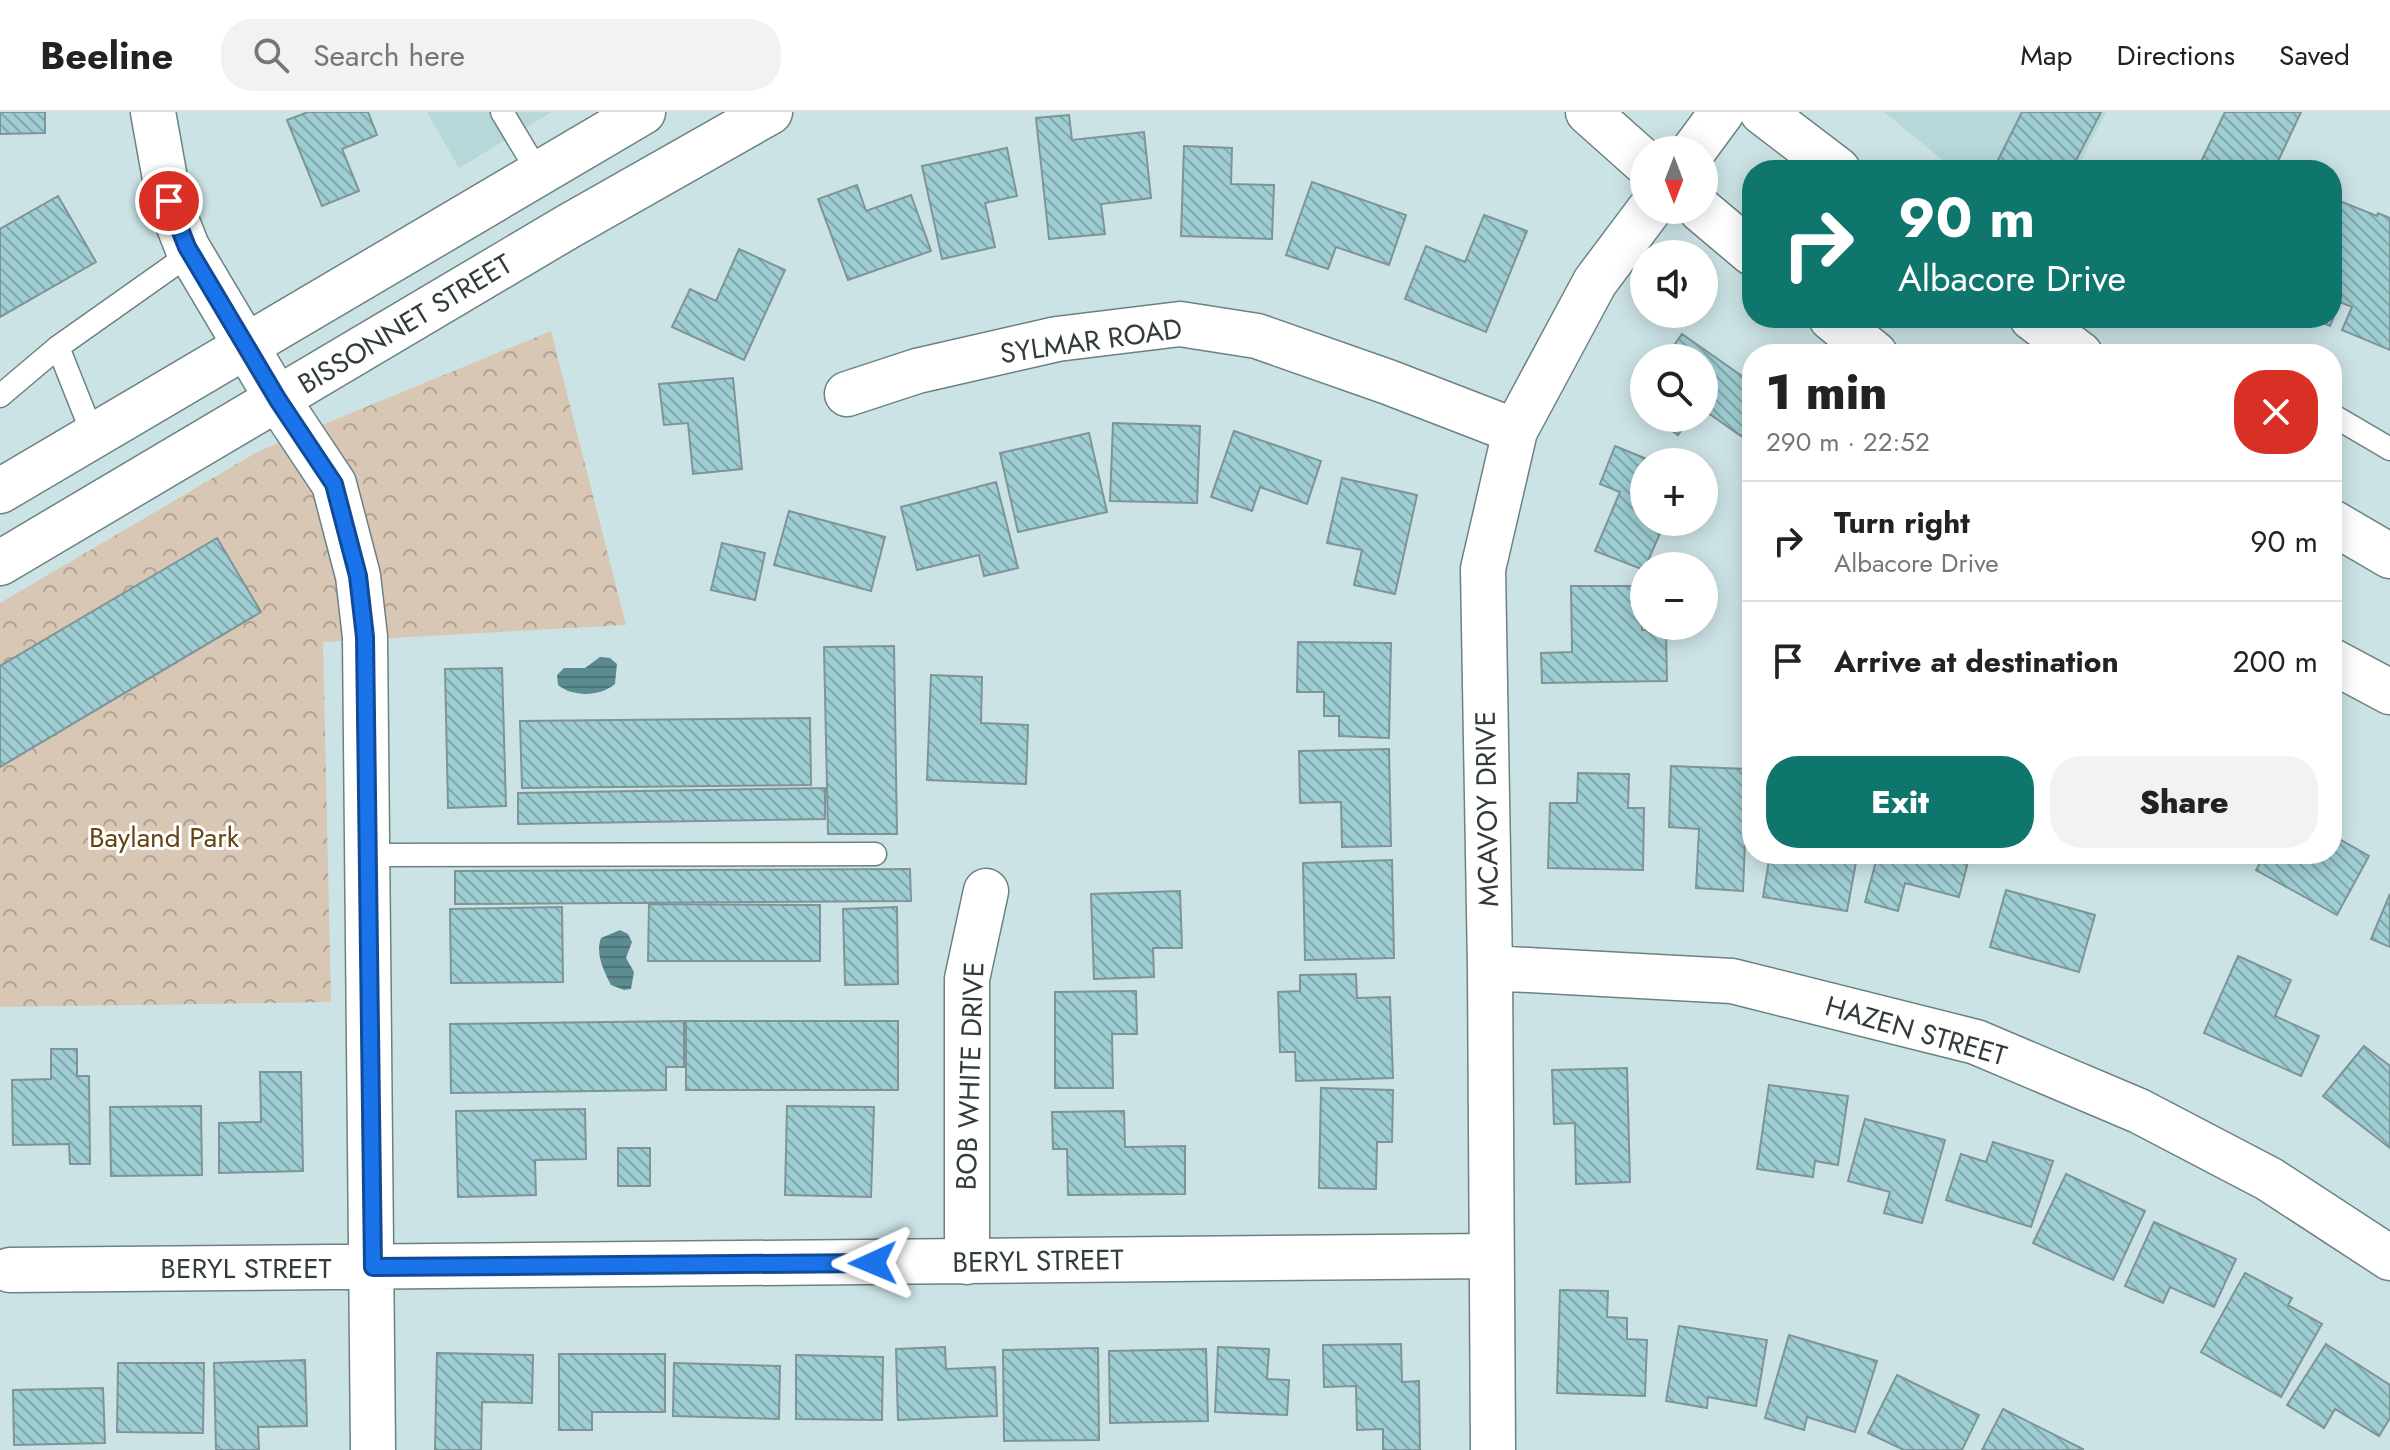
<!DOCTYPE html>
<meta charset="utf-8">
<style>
body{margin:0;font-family:Jost,sans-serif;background:#f2f2f2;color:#222;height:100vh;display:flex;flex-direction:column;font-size:30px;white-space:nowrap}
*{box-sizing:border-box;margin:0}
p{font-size:26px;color:#767676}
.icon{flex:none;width:44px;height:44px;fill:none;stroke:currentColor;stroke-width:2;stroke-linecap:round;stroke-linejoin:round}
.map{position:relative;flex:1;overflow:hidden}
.sheet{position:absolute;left:1742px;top:232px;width:600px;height:520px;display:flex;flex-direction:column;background:#fff;border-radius:32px;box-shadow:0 4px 20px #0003}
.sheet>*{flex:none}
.banner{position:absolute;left:1742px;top:48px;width:600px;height:168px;border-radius:32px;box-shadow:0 4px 20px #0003;background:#0f766e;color:#fff;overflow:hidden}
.needle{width:52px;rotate:180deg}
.buttons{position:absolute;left:1630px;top:24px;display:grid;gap:16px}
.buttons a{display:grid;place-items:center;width:88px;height:88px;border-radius:50%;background:#fff;box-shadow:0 4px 20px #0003;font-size:40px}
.pin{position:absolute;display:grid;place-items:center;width:68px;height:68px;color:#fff;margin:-34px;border:4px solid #fff;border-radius:50%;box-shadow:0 2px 8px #0007}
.me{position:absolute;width:88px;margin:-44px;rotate:269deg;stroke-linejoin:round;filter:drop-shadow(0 0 6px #0008)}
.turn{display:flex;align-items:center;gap:28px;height:168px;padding:0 24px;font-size:36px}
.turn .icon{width:104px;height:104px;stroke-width:2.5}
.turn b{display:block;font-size:56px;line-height:68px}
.round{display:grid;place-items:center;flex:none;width:84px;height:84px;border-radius:32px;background:#f2f2f2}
.headline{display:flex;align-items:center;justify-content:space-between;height:136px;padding:0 24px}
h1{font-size:48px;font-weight:800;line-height:60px}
.cta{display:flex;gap:16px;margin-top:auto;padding:16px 24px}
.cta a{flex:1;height:92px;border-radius:32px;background:#0f766e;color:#fff;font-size:32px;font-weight:800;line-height:92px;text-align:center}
.cta a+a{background:#f2f2f2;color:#222}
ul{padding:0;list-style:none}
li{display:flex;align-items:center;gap:24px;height:120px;padding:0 24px;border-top:2px solid #e0e0e0}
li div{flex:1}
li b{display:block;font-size:30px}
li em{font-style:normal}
header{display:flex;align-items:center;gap:48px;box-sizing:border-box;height:112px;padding:0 40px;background:#fff;border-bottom:2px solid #e0e0e0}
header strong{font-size:38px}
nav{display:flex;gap:44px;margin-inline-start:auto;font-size:28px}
.search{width:560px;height:72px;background:#f2f2f2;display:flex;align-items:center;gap:20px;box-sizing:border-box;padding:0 28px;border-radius:32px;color:#767676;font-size:30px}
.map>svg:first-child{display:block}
.built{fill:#b7d7d9}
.park{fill:url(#park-crowns)}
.water{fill:url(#water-rules)}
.building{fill:url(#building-back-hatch);stroke:#7e9496;stroke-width:2}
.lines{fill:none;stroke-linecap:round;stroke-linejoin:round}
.lane-casing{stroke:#6c8183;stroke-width:25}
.street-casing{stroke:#6c8183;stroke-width:47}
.secondary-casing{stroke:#6c8183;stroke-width:47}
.lane{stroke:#fff;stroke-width:22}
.street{stroke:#fff;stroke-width:44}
.secondary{stroke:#fff;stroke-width:44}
.route-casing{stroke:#114b97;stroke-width:20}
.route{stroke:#1a73e8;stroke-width:14}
.labels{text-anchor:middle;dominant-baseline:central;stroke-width:6;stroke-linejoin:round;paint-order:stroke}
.street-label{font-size:28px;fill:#333c3c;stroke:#fff}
.park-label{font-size:28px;fill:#694413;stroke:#fff}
</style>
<header>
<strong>Beeline</strong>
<div class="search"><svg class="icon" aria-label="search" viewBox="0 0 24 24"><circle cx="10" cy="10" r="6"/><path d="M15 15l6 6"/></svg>Search here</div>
<nav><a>Map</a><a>Directions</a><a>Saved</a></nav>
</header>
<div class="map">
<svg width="2390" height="1338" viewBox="0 0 2390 1338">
<defs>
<pattern id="park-crowns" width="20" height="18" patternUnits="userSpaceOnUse" patternTransform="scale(2)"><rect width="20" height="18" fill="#d8c7b4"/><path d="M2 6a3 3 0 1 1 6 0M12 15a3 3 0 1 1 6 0" fill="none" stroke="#b0a394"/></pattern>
<pattern id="water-rules" width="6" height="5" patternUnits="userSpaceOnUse" patternTransform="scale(2)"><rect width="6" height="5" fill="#5c8b8f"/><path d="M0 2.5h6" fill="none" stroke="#4d7376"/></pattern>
<pattern id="building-back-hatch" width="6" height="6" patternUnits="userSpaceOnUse" patternTransform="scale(2)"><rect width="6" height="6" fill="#9eced3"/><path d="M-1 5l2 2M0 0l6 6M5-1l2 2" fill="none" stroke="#81a8ac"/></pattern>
</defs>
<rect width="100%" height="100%" fill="#cce3e5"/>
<path class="built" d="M427 0H552L459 56Z
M1884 0H2106L2076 58H1955Z"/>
<path class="park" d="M551 219 626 513 323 530 331 890 0 895V491L259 339Z"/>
<path class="water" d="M600 545 610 546 617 552 615 572C600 585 572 585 558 573L557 563 564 556H585Z
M620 818 628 822 632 830 626 846 634 860 631 877 624 878 611 873C604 859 595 842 601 826Z"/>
<path class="building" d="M0 0H45V21L0 22Z
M308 0H368L377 23 342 37 359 79 322 94 287 8Z
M2022 0H2101L2071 58H1993Z
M2225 0H2301L2274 58H2197Z
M1069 3 1072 28 1144 20 1151 86 1101 92 1105 122 1049 127 1036 6Z
M1184 34 1232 36 1231 72 1274 73 1272 127 1181 124Z
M1007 36 1017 84 985 91 995 135 942 147 922 54Z
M1312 70 1406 103 1389 153 1336 135 1328 157 1286 143Z
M857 73 866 99 911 83 931 139 848 168 818 87Z
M58 84 96 150 0 205V117Z
M2332 86 2377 104 2378 101 2390 106V238L2342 218 2352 195 2340 190 2330 214 2312 206H2332Z
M1484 103 1527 119 1486 220 1405 187 1426 134 1465 150Z
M739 137 785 158 744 248 672 215 690 177 716 189Z
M1682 222 1752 271V309L1741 324 1704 298V246H1665Z
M733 266 742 357 693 362 688 311 664 313 659 272Z
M1654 306H1690L1678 323Z
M1113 311 1200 314 1197 391 1110 389Z
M1234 319 1321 349 1307 392 1260 375 1252 399 1211 385Z
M1089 321 1107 400 1018 420 1000 341Z
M1615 334 1654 350H1644V410H1665L1644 458 1595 439 1620 380 1600 372Z
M1342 366 1417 383 1395 482 1354 473 1362 438 1327 431Z
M996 370 1018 456 984 464 979 443 917 458 901 395Z
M789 399 885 425 871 479 774 453Z
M217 426 261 500 0 655V554Z
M722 431 765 441 755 488 711 478Z
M1571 474H1641L1642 518H1666L1667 569 1542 571 1541 541 1572 540Z
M1298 530 1391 531 1389 626 1339 624V604H1324V580H1297Z
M894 534 897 722H828L824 535Z
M502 556 506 694 448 696 445 557Z
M931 563 982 565 981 611 1028 613 1026 672 927 668Z
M810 606 811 673 522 676 520 609Z
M1389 637 1391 734 1342 735 1341 690 1300 691 1299 639Z
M1671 654 1748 657 1743 779 1696 776 1699 717 1669 715Z
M1578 661 1629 662 1628 696H1644L1643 758 1548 756 1550 691H1577Z
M825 676V707L518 712V681Z
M2332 723 2369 744 2337 803 2256 758 2265 742H2332Z
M1770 742H1842L1857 745 1847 799 1763 785Z
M1878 742H1970L1959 785 1905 771 1898 799 1865 790Z
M1392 748 1394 846 1305 848 1303 751Z
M910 757 911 789 455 792V759Z
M2006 778 2095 803 2079 860 1990 835Z
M1180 779 1182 836H1153L1154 865 1094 867 1091 782Z
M2390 782V835L2371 827Z
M649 792 820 793V849H648Z
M562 795 563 870 451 871 450 797Z
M897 795 898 872 845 873 843 797Z
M2238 844 2291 868 2275 904 2319 924 2301 964 2204 921Z
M1356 862 1357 886 1390 885 1393 966 1296 969 1295 940H1280L1278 880 1300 879V863Z
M1136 879 1137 922H1112L1113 976H1055V880Z
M684 909V955H666V978L451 981 450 912Z
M686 909H898V978H686Z
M2364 934 2390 954V1036L2323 984Z
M51 937H77V964H89L90 1052H70L69 1032 13 1033 12 968 51 967Z
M1627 956 1630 1070 1576 1072 1575 1011 1554 1012 1552 958Z
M260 960H301L303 1059 219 1061V1011L261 1010Z
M1769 973 1848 984 1838 1053 1815 1049 1813 1065 1757 1057Z
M1321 976 1393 978 1392 1030H1377L1376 1077 1319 1076Z
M201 994 202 1063 111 1064 110 995Z
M787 994 874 995 871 1085 785 1083Z
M585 997 586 1047 535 1048 536 1083 458 1085 456 999Z
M1124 999 1125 1035 1185 1034V1082L1068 1083 1067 1037H1053L1052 1000Z
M1865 1007 1945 1028 1922 1111 1884 1101 1890 1080 1848 1069Z
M1993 1030 2053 1049 2031 1115 1946 1088 1961 1042 1986 1050Z
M618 1036H650V1074H618Z
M2066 1062 2145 1099 2113 1168 2033 1131Z
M2154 1110 2236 1147 2214 1195 2170 1175 2163 1191 2125 1174Z
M2245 1161 2292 1186 2288 1193 2322 1212 2281 1285 2201 1240Z
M1560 1178 1608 1179 1607 1205 1627 1206V1227L1647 1228 1645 1284 1557 1281Z
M1679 1214 1767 1228 1756 1294 1708 1285 1707 1296 1666 1289Z
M1789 1223 1877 1249 1855 1320 1807 1305 1804 1318 1765 1306Z
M1401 1232 1402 1270 1419 1269 1420 1338H1383V1317L1357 1318 1356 1274 1324 1275 1323 1233Z
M2326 1232 2390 1273V1306L2379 1324 2335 1297 2324 1316 2287 1293Z
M945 1235 946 1257 995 1255 997 1304 898 1308 896 1237Z
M1218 1235 1269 1237 1267 1267 1289 1268 1287 1303 1215 1300Z
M1098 1236 1099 1328 1004 1329 1003 1238Z
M1206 1237 1208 1309 1110 1311 1109 1239Z
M437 1241 533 1243 532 1291 482 1290 481 1338H435Z
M559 1242H665V1300H592V1318H559Z
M796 1243 883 1245 882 1308 796 1307Z
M305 1248 307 1314 258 1315 259 1338H216L214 1251Z
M118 1251H204L203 1321 117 1320Z
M674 1251 780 1254 779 1307 673 1304Z
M1897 1263 1979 1303 1962 1338H1904L1868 1321Z
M103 1276 105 1331 14 1333 13 1278Z
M2003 1297 2083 1337V1338H1982Z"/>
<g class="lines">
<defs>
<path id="lane" d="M502 0 538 60
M58 235 93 323
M0 284 58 235 191 141
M2332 303 2390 337
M368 743 875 742"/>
<path id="street" d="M153 0 169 89 187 135 278 288 334 372 358 464 365 525 373 1338
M1694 38 1722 0
M847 282 917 259 1057 227 1180 212 1257 224 1388 270 1515 319
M1490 856 1732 869 1976 930 2139 999 2269 1067 2390 1146
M967 1150V867L986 779
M10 1158 1491 1144
M1493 1338 1490 856 1483 457 1515 319 1595 170 1649 98"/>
<path id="secondary" d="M1588 0 1644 50
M1762 0 1838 58
M1701 98 1752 141
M1831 206 1875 242
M2032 206 2080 242
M0 379 643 0
M2332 410 2390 444
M0 451 569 114 770 0
M2332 549 2390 580"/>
</defs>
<use href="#lane" class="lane-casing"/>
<use href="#street" class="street-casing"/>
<use href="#secondary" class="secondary-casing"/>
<use href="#lane" class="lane"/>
<use href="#street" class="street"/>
<use href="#secondary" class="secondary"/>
</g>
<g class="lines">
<defs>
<path id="route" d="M169 89 187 135 278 288 334 372 358 464 365 525 373 1155 873 1151"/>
</defs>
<use href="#route" class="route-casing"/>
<use href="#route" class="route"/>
</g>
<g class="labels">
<g class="street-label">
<text transform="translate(405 212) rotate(-31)">BISSONNET STREET</text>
<text transform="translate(1091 229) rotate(-8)">SYLMAR ROAD</text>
<text transform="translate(1487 697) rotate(-91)">MCAVOY DRIVE</text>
<text transform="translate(1916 919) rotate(16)">HAZEN STREET</text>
<text transform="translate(970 964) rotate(-88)">BOB WHITE DRIVE</text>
<text transform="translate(1038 1149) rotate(-1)">BERYL STREET</text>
<text x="246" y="1156">BERYL STREET</text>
</g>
<g class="park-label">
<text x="164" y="725">Bayland Park</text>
</g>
</g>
</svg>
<div class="buttons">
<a><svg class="needle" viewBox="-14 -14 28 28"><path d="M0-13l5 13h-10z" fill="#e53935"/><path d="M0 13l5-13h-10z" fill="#767676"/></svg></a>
<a><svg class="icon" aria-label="sound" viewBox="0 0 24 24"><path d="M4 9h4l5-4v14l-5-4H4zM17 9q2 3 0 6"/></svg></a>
<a><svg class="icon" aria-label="search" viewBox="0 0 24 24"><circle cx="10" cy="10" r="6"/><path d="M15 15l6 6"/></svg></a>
<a>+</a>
<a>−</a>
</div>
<div class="pin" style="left:169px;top:89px;background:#d93025"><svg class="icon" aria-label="arrive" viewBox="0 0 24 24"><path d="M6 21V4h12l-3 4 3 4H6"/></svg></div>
<svg class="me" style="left:873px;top:1151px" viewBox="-20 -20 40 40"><path d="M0-17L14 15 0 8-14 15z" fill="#1a73e8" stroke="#fff" stroke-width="4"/></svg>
<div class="banner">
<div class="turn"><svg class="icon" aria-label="right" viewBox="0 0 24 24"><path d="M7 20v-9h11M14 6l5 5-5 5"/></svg><div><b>90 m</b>Albacore Drive</div></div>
</div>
<section class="sheet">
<div class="headline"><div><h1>1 min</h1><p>290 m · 22:52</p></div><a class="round" style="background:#d93025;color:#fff"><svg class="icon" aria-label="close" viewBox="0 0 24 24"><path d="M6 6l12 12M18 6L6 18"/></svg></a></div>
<ul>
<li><svg class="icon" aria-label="right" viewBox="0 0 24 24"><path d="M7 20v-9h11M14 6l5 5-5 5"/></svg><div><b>Turn right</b><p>Albacore Drive</p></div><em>90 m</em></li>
<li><svg class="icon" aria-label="arrive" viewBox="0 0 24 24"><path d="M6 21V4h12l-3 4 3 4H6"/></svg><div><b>Arrive at destination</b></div><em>200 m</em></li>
</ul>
<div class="cta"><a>Exit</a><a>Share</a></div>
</section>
</div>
